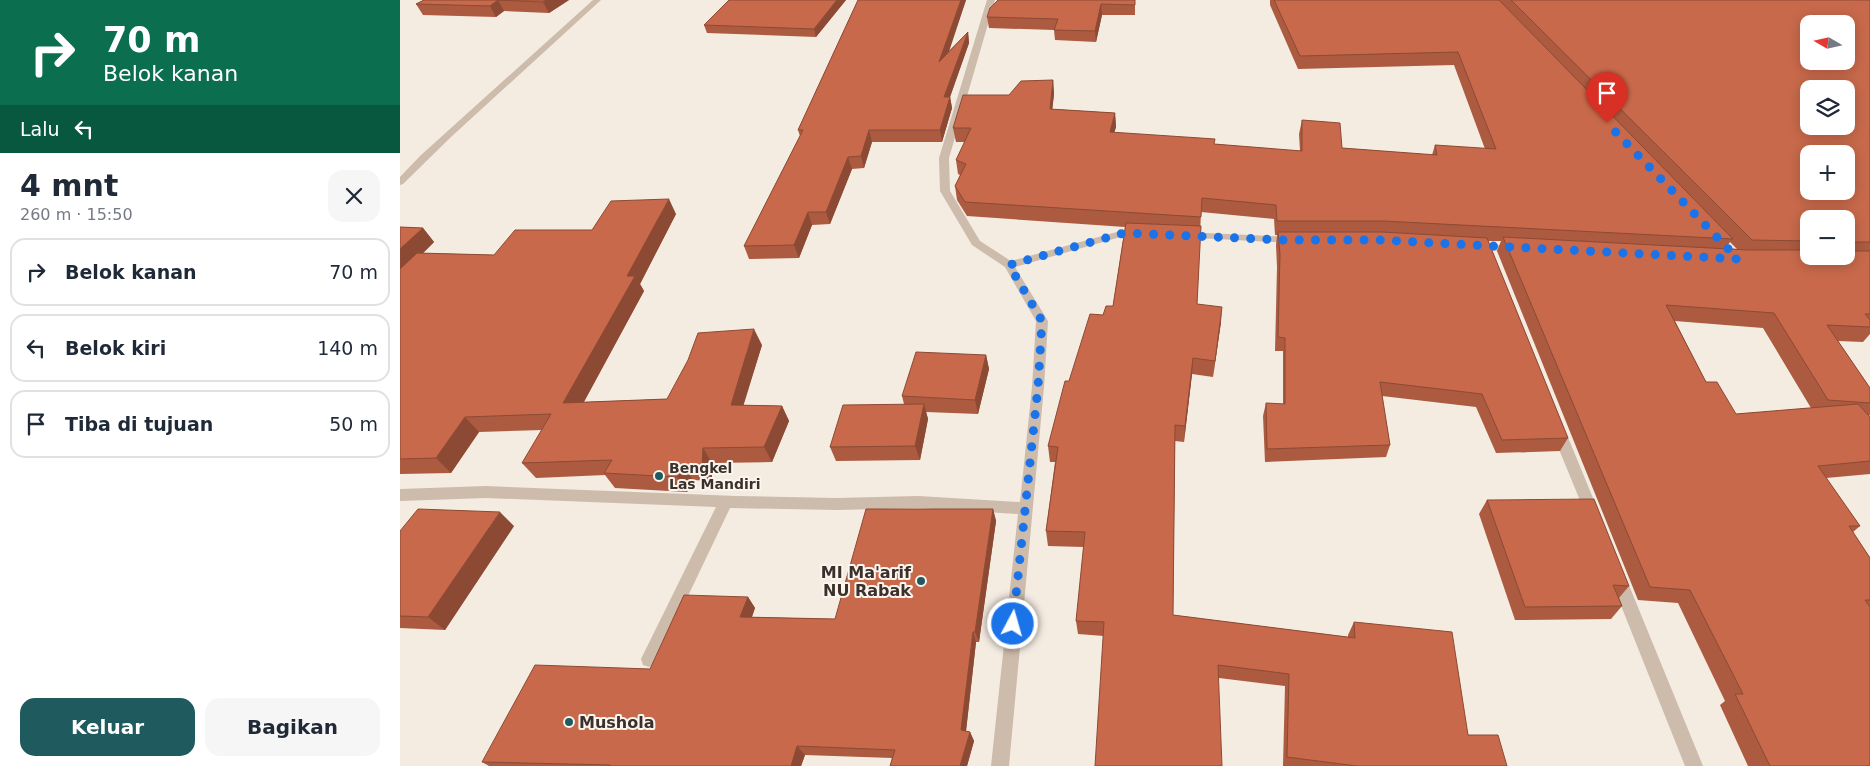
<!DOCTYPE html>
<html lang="id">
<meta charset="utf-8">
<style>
body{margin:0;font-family:"DejaVu Sans",sans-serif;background:#f6f6f7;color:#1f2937;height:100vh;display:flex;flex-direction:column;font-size:19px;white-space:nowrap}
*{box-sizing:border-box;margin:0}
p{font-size:16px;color:#747a83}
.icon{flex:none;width:28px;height:28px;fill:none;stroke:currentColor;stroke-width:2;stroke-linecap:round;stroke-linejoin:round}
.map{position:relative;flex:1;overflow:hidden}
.sheet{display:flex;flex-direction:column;background:#fff;width:400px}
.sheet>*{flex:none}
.hud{background:#0b6e4f;color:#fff;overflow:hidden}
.needle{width:32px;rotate:279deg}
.fabs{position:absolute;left:1400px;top:15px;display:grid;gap:10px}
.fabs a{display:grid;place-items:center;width:55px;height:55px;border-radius:10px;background:#fff;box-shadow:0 2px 12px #0003;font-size:25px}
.pin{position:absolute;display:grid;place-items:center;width:42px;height:42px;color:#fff;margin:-51px -21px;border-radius:50% 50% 50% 0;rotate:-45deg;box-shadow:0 0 5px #0007}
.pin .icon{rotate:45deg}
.me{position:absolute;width:55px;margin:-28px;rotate:6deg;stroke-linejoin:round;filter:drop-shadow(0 0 4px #0008)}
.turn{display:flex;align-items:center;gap:18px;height:105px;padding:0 20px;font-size:22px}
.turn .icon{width:65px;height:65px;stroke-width:2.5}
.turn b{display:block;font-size:35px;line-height:42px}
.then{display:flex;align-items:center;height:48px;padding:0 20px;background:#0003;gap:10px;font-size:19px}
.round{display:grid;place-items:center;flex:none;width:52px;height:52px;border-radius:15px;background:#f6f6f7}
.overview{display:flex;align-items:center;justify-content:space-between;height:85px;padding:0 20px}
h1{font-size:30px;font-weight:700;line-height:38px}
.primary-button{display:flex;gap:10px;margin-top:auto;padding:10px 20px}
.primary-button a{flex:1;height:58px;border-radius:15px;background:#1f5a5e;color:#fff;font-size:20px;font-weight:700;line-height:58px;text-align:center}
.primary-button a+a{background:#f6f6f7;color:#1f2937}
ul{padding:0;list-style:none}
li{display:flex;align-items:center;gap:15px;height:68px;margin:0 10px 8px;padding:0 10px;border:2px solid #e0e1e3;border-radius:15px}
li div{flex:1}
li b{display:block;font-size:19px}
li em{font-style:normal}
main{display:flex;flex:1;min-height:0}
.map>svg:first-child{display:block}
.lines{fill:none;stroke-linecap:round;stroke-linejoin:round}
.minor{fill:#cdbbac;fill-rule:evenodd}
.wall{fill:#ac5a40;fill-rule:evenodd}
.shaded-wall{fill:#8c4a34}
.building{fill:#c8694b;stroke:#8c4a34;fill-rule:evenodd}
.route{stroke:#1a73e8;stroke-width:9;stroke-dasharray:0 16.2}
.poi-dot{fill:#1f5a5e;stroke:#fbf5ee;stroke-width:2}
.labels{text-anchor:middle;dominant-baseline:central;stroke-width:4;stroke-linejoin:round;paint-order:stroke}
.poi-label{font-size:14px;font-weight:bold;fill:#3b302b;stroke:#fbf5ee;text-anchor:start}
.near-poi-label{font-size:16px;font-weight:bold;fill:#3b302b;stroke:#fbf5ee;text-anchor:end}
</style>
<main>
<section class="sheet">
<div class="hud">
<div class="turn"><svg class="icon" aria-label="right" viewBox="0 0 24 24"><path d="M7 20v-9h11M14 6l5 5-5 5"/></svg><div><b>70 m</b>Belok kanan</div></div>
<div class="then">Lalu<svg class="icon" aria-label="left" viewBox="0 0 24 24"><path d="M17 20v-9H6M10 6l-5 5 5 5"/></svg></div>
</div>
<div class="overview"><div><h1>4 mnt</h1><p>260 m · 15:50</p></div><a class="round"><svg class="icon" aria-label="close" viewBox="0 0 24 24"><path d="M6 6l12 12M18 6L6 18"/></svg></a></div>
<ul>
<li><svg class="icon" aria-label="right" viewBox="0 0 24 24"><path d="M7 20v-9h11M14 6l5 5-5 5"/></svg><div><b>Belok kanan</b></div><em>70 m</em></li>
<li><svg class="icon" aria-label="left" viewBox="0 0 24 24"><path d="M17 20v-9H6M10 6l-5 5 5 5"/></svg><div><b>Belok kiri</b></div><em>140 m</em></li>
<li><svg class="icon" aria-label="arrive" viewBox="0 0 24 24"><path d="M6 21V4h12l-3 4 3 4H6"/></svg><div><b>Tiba di tujuan</b></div><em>50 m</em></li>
</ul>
<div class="primary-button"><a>Keluar</a><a>Bagikan</a></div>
</section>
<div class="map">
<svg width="1470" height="766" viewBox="0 0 1470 766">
<rect width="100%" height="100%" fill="#f4ebe1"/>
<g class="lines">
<path class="minor" d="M193 0H201L51 137 3 184 0 185V177L20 156Z
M587 0H595L549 158 550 191 580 241 611 261 724 230 741 231 746 234 741 237 724 236 615 267 648 321 644 387 609 766H591L618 514 518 508 437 510 330 508 255 665 249 667 243 665 241 659 316 507 86 498 0 501V489L86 486 336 496 437 498 518 496 620 502 632 387 636 321 605 267 572 245 540 191 539 158Z
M783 232 893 237 898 240 893 243 779 237 778 235Z
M1075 244 1115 246 1120 249 1115 252 1071 249V245Z
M1158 425 1163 426 1165 430 1200 515 1198 519 1193 521 1188 519 1186 515 1151 430 1153 426Z
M1218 571 1223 573 1226 578 1303 766H1285L1210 578 1213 573Z"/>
</g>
<path class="wall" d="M24 0H169L149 13 104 11 96 17 23 15 16 4Z
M446 0 416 37 307 33 304 25Z
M458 0H566L548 52 568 32 569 43 550 97 552 108 542 142H472L464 168 452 169 430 224 412 225 399 258 349 259 344 246 400 136 398 130Z
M735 0V15H702L696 42 655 40 654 30 589 28 587 17Z
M870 0H1470V334L1463 342 1438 341 1470 388V415L1469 416 1470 417V474L1426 478 1460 526 1453 532 1470 558V766H1348L1320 705 1325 701 1278 603 1238 600 1097 251 1101 241H1088L1168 438 1160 451 1096 453 1076 407 982 396 990 445 986 457 865 462 863 416 866 403 883 404V351H875L877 267 876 245 877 235H875L874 219 801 212 797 304 821 322 813 377 792 374 784 442 775 441 773 615 948 637V635L954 622 1068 735 1107 766H883L885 686 819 678 704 636 678 634 676 621 684 547 648 546 646 531 655 462H650L648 446 669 381 703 315 713 306 725 227 567 216 557 200 555 186 560 175 558 174 556 160 565 142H556L553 128 609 95 653 80 654 94 652 109 715 113 716 127 714 133 814 144 900 151 899 134 902 120 942 148 1032 155 1035 145 1085 149 1054 65 898 69 870 5ZM1409 219H1446V256H1409ZM1330 242 1337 249 1326 248ZM1275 321 1363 328 1411 408 1336 414 1306 382Z
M276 214 240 284 244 291 184 402 267 399 362 345 343 405 382 406 389 421 372 462 312 463V481L293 480 287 492 215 488 205 475 136 478 122 463 142 430 79 432 51 473 0 474V227L23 228 34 242 23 253 94 255 192 230Z
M586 355 589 369 578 414 526 412 528 419 520 460 436 461 430 447 504 404 502 396Z
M1087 500 1229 586 1219 598 1222 606 1211 619 1115 620 1079 514Z
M593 509 596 521 579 642H576L566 731 570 732 574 741 567 766H490L492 758 405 755 401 766H89L82 762 250 669 348 597 355 608 352 617 435 619Z
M114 526 45 630 0 628V531Z"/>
<path class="shaded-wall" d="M98 0 104 11 96 17 90 6Z
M146 0H169L149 13 143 2Z
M437 0H446L416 37 414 29Z
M561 0H566L542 73 539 62Z
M701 4 702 15 696 42 695 31Z
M568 32 569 43 550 97 552 108 542 142 540 130 544 97Z
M653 80 654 94 651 122 650 109Z
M715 113 716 127 710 146V132Z
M469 130 472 142 464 168 461 156Z
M448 157 452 169 430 224 426 212Z
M269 199 276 214 240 284 244 291 175 418 163 403 227 276Z
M408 212 412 225 399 258 394 245Z
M23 228 34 242 1 275 0 274V249Z
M822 307 821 322 813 377 815 361Z
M354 329 362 345 339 420 331 405Z
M586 355 589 369 578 414 575 400Z
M793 358 792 374 784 442 785 426Z
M524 404 528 419 520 460 515 446Z
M382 406 389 421 372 462 364 447Z
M65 417 79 432 51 473 36 458Z
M303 448 312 463V481L302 466Z
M283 465 293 480 287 492 277 477Z
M593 509 596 521 579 642 575 632Z
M100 512 114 526 45 630 28 617Z
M348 597 355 608 348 627 340 617Z
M573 632 576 642 565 740 561 730Z
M570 732 574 741 567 766H560Z
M397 746 405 755 401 766H391Z"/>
<path class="building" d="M24 0H146L143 2 98 0 90 6 16 4Z
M329 0H437L414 29 304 25Z
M458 0H561L539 62 568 32 544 97H550L540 130H469L461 156 448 157 426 212H408L394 245 344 246 403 130H398Z
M598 0H735V5L701 4 695 31 654 30 658 19 587 17 590 8Z
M874 0H1099L1333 239 983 221H877L876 205 802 198 801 217 565 202 555 186 566 164 556 160 571 128H553L563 95H609L621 81 653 80 650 109 715 113 710 132 815 139 814 144 902 151V120L940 123 942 148 1037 155 1035 145 1096 149 1058 52 900 56Z
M1111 0H1470V242H1446V219H1409V241L1352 240ZM1409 24H1446V61H1409ZM1409 89H1446V126H1409ZM1409 154H1446V191H1409Z
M269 199 227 276H235L163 403 267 399 288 360 298 333 354 329 331 405 382 406 364 447 303 448 302 466 283 465 277 477 204 473 212 460 122 463 151 414 65 417 36 458 0 459V269L17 253 94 255 115 230H192L211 201Z
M726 223 801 226 797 304 822 307 815 361 793 358 785 426 775 425 773 615 955 638 954 622 1052 632 1068 735H1098L1107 766H957L887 757 889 674 818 665 822 766H695L704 622 676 621 685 532 646 531 658 447 648 446 665 381H669L690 314 703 315 706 306H713Z
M0 227 23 228 0 249Z
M878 232H982L1087 238 1168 438 1102 440 1082 394 980 382 990 445 867 449 866 403 885 404V338L878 337 880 254Z
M1103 237 1348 250H1409V256H1446V251H1470V314H1465L1470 320V327L1427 325 1470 388V403L1428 400 1374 313 1266 305 1306 382H1317L1336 414 1458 404 1470 417V461L1418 466 1460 526H1449L1470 558V600H1465L1470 607V766H1370L1335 694H1343L1290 590 1250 587Z
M516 352 586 355 575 400 502 396Z
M524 404 515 446 430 447 443 405Z
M1194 499 1229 586 1213 585 1222 606 1125 607 1087 500Z
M18 509 100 512 28 617 0 616V531Z
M466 509H593L575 632H573L561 730 570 732 560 766H490L495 750 397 746 391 766H210V765L82 762 135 665 250 669 284 595 348 597 340 617 435 619Z"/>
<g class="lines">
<path class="route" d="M613 624 638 387 642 321 609 265 724 233 883 240H979L1338 259 1207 123"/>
</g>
<g class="poi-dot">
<circle cx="259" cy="476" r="5"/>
<circle cx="521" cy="581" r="5"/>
<circle cx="169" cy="722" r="5"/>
</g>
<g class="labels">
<g class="poi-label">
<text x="269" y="468">Bengkel<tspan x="269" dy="16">Las Mandiri</tspan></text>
</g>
<g class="near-poi-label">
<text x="511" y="572">MI Ma'arif<tspan x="511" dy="18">NU Rabak</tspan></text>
<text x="179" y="722" text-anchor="start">Mushola</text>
</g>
</g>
</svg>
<div class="fabs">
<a><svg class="needle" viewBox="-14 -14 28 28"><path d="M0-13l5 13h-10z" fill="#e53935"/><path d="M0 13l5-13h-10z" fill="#747a83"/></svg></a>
<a><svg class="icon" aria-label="layers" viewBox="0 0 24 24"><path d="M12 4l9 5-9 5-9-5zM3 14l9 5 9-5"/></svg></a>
<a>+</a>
<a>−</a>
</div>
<div class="pin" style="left:1207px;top:123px;background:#d93025"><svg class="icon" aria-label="arrive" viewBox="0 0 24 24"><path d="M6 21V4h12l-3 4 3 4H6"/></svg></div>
<svg class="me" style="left:613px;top:624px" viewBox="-20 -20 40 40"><circle r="17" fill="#1a73e8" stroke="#fff" stroke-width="3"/><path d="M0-11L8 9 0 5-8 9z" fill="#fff"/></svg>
</div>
</main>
